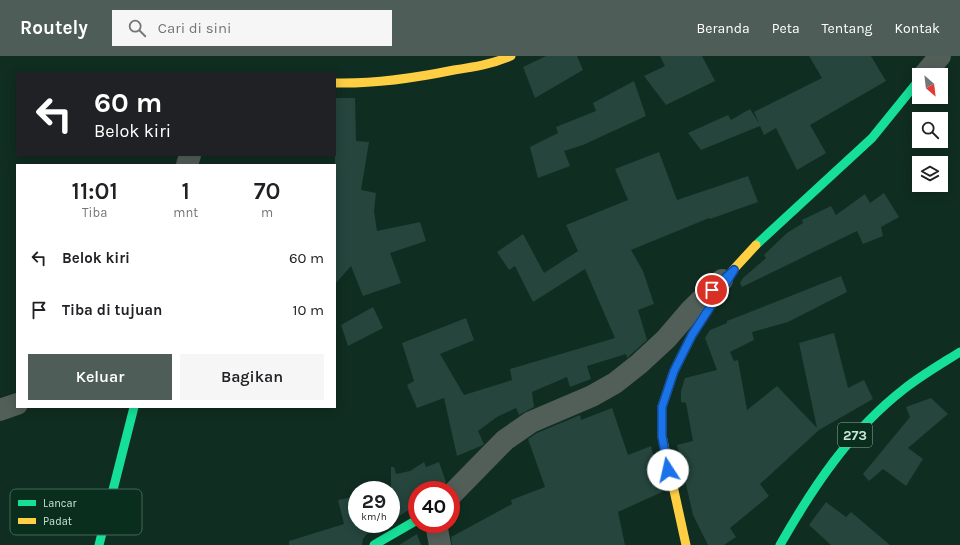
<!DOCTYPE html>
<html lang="id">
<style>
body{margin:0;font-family:Karla,sans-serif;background:#f6f6f6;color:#202124;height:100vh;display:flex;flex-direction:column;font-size:15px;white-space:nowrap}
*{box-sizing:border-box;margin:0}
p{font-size:13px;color:#757577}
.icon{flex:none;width:22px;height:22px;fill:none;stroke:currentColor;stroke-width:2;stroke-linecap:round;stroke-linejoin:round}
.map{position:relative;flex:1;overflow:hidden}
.side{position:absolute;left:16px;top:108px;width:320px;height:244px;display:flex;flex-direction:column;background:#fff;border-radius:0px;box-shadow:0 2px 10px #0003}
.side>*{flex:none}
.guide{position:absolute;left:16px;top:16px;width:320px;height:84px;border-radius:0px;box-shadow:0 2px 10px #0003;background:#202124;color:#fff;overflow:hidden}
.needle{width:26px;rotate:152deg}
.controls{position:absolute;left:912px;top:12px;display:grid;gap:8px}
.controls a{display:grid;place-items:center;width:36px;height:36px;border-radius:0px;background:#fff;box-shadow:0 2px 10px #0003;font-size:20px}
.speed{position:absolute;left:348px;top:425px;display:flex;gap:8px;font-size:20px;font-weight:700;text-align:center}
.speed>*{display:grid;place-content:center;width:52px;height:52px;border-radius:50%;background:#fff;box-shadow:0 2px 10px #0003;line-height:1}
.speed small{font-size:10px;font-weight:400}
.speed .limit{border:6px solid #d22;background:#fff;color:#111}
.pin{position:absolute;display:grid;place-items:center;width:34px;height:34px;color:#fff;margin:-17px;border:2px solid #fff;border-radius:50%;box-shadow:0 1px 4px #0007}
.me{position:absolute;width:44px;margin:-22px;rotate:350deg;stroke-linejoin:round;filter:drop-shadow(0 0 3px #0008)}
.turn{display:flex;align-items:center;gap:14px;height:84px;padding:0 12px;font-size:18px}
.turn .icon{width:52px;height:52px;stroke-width:2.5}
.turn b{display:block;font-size:28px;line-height:34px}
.eta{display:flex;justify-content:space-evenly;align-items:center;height:68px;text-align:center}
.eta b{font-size:24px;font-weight:600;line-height:28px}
.cta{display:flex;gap:8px;margin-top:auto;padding:8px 12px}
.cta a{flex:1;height:46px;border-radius:0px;background:#4e5d57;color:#fff;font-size:16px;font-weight:600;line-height:46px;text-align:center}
.cta a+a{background:#f6f6f6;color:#202124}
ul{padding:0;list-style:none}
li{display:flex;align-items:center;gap:12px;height:52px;padding:0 12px}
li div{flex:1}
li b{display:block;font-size:15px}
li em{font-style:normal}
header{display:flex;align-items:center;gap:24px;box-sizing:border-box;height:56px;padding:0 20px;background:#4e5d57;color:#fff}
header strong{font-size:19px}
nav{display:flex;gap:22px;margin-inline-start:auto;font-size:14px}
.search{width:280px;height:36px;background:#f6f6f6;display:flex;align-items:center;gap:10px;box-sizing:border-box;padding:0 14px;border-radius:0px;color:#757577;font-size:15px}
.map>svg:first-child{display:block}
.building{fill:#25453d}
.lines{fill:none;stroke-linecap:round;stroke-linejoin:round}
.street{stroke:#525f58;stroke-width:22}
.fast{stroke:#16e098;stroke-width:9}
.slow{stroke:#ffcf43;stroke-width:9}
.route-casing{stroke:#114b97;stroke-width:10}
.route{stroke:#1a73e8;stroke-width:7}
.labels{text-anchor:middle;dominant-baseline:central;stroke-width:3;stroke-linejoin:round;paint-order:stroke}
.shield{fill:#0a2e1d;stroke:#8eb09d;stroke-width:1}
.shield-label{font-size:14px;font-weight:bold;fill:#c6e7d4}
.key{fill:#0a2e1d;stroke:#426654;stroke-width:1}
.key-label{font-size:11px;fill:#c6e7d4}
</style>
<header>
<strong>Routely</strong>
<div class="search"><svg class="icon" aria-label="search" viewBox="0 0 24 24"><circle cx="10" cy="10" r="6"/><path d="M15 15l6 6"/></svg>Cari di sini</div>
<nav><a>Beranda</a><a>Peta</a><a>Tentang</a><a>Kontak</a></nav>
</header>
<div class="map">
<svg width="960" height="489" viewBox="0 0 960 489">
<rect width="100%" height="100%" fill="#102d21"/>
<path class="building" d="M546 0H577L583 14 535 42 523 11Z
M660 0H702L715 25 666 49 644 20 665 10Z
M809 0H871L886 25 810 69 826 97 797 114 776 72 764 79 760 70 701 94 688 77 728 59 731 64 750 53 759 67 754 56 822 22Z
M634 25 646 60 583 89 564 95 570 110 538 122 530 91 558 77 556 71 596 55 593 47Z
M335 42H355L356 85 369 86 361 134 376 137 374 155 377 175 420 166 426 185 390 197 401 227 363 240 351 210 335 228Z
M659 96 677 144 748 120 758 146 710 163 709 162 631 194 643 215 654 248 638 254 647 284 627 302 626 298 587 310 591 323 570 331 567 321 532 336 534 351 519 359 516 352 497 361 478 375 484 388 483 389 457 400 444 342 417 352 407 329 414 325 402 287 466 262 474 284 440 298 464 339 512 324 510 313 615 282 585 213 533 246 515 210 509 214 497 196 523 178 544 217 578 195 566 169 628 144 615 113Z
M884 137 899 161 881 171 883 180 863 188 857 175 742 231 740 227 743 222 766 202 764 199 768 195 787 177 803 167 802 164 831 150 836 159 865 138 870 147Z
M841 220 847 236 788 266 752 276 754 284 730 296 734 305 738 304 747 354 777 330 817 372 799 287 834 277 848 332 864 324 873 343 819 374 760 428 769 440 730 472 736 481 724 489H708L693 459 677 389 693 385 686 347 681 346V335L685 322 717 314 705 282 710 274 727 267V265Z
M373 251 383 272 348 290 341 269Z
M931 342 948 358 908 392 923 403 906 430 883 413 869 425 863 418 910 361 906 351Z
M612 352 628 399 651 390 662 436 618 456 625 489H452L451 481 512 448 511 444 545 431 528 383 537 377 580 359 581 364Z
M424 406 426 411 439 406 446 426 440 434H417V449L391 465V411H394L396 418 410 415Z
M357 440V468H385L367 478 363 483 362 489H289V485L344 468 338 444Z
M826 446 846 461 851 456 890 489H831L809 469Z
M417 478 421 489H399Z"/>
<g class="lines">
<path class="street" d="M924 19 940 0
M187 109 190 99
M0 354 17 348
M451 439 505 384 531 366 592 340 615 327 639 308 666 283 691 254 722 224
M436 468 440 489"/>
<path class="fast" d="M756 189 872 82 919 24
M99 489 134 351
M374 489 417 464
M780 489C813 431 850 375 904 333 922 319 941 308 960 296"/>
<path class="slow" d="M335 27C376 28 415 22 454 14 474 11 493 8 511 0
M686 489 662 380V351L674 315 692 279 733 214 756 189"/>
</g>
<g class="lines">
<defs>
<path id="route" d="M668 414 662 380V351L674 315 692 279 734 214 712 234"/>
</defs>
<use href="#route" class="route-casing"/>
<use href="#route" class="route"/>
</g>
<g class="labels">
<rect class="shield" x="838" y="367" width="34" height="24" rx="3"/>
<g class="shield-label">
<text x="855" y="379">273</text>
</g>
</g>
<rect x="10" y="433" width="132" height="46" rx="6" class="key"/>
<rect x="18" y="444" width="18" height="6" fill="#16e098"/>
<rect x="18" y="462" width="18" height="6" fill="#ffcf43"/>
<g class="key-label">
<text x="43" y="451">Lancar</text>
<text x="43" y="469">Padat</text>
</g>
</svg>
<div class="controls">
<a><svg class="needle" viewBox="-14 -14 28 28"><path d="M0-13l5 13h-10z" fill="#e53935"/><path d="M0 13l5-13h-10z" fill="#757577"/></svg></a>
<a><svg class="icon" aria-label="search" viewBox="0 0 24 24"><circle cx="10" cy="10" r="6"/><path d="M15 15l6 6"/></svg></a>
<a><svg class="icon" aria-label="layers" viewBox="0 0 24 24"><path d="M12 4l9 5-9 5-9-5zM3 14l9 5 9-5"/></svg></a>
</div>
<div class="speed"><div>29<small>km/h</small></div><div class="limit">40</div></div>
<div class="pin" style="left:712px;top:234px;background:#d93025"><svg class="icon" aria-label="arrive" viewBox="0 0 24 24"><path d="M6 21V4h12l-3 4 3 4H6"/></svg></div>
<svg class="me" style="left:668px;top:414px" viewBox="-20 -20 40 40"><circle r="19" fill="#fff"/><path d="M0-13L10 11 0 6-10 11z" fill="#1a73e8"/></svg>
<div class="guide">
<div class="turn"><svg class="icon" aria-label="left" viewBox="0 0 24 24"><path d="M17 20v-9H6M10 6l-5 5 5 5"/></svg><div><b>60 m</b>Belok kiri</div></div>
</div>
<section class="side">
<div class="eta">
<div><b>11:01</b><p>Tiba</p></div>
<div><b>1</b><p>mnt</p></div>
<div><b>70</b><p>m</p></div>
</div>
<ul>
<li><svg class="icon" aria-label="left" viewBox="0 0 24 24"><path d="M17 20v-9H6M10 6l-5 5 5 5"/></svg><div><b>Belok kiri</b></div><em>60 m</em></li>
<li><svg class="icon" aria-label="arrive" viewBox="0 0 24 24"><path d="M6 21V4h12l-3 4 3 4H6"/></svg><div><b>Tiba di tujuan</b></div><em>10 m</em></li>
</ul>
<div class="cta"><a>Keluar</a><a>Bagikan</a></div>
</section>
</div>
